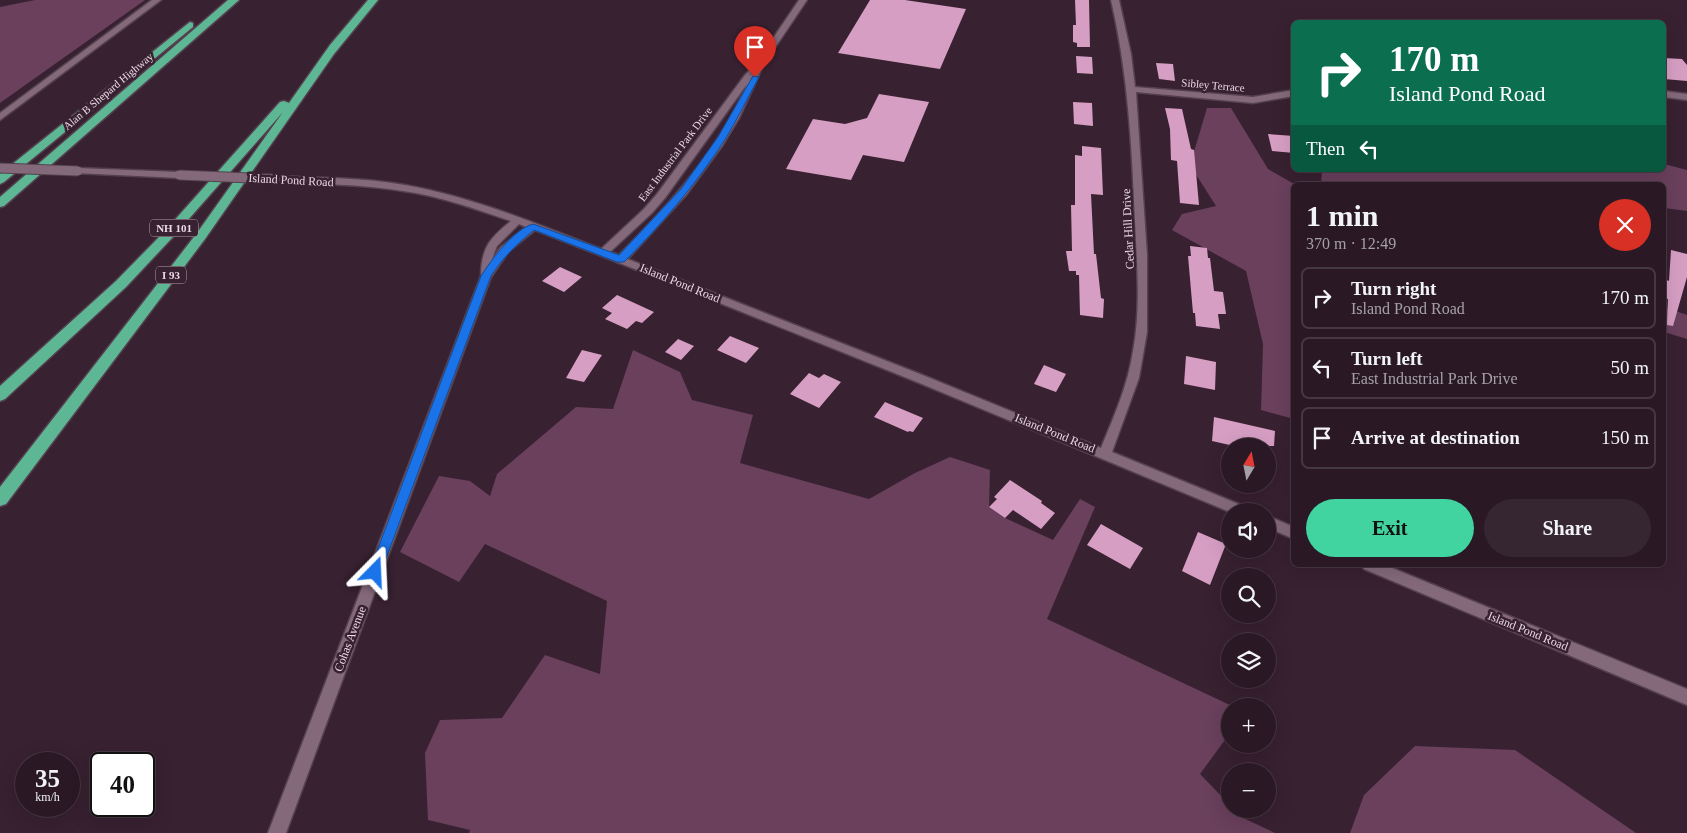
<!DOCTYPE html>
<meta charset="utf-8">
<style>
body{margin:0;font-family:"Times New Roman",serif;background:#362632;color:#f1f3f6;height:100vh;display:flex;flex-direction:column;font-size:19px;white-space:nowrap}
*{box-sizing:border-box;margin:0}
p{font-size:16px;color:#a5a0a7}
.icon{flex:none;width:28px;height:28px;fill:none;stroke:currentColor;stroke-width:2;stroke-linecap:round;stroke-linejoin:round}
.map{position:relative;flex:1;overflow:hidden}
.panel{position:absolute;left:1291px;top:182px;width:375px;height:385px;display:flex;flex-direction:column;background:#2a1925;border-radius:8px;box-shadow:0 5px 20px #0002,0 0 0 1px #463842}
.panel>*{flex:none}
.hud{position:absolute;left:1291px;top:20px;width:375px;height:152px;border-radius:8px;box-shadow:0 5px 20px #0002,0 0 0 1px #463842;background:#0b6e4f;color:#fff;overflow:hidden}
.needle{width:32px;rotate:10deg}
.tools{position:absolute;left:1221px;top:438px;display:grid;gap:10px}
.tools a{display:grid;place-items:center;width:55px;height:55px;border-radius:50%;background:#2a1925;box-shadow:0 5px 20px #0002,0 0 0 1px #463842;font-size:25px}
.speed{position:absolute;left:15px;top:752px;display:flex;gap:10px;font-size:25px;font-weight:700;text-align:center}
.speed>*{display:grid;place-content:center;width:65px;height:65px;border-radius:50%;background:#2a1925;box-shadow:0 5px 20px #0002,0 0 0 1px #463842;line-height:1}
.speed small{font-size:12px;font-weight:400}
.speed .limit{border:2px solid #111;border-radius:8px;background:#fff;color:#111}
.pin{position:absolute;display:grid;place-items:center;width:42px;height:42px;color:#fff;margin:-51px -21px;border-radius:50% 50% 50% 0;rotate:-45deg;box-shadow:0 0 5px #0007}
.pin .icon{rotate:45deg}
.me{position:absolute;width:55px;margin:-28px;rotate:21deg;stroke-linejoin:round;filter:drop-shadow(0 0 4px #0008)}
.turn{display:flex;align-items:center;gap:18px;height:105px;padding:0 15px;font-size:22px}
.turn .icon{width:65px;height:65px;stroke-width:2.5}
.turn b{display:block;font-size:35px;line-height:42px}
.then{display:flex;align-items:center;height:48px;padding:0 15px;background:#0003;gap:10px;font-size:19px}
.round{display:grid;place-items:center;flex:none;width:52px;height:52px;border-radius:26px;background:#362632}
.headline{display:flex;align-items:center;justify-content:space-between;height:85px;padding:0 15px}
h1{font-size:30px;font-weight:700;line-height:38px}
.action{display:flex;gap:10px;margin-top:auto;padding:10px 15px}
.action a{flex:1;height:58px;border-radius:30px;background:#41d4a1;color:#111;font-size:20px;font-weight:700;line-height:58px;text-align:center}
.action a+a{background:#362632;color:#f1f3f6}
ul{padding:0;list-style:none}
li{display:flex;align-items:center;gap:15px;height:62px;margin:0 10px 8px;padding:0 5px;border:2px solid #463842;border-radius:8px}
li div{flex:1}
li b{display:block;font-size:19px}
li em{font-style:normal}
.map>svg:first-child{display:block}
.green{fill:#6a405d}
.building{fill:#d69ec3}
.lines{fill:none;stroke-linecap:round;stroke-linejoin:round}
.minor-casing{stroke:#54404e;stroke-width:3}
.tertiary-casing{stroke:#54404e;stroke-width:3}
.motorway-casing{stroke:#54404e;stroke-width:3}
.minor{fill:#84697b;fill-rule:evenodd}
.tertiary{fill:#84697b;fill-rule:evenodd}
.motorway{fill:#5eb794;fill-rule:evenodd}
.tertiary-bridge-casing{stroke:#54404e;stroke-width:11;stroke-linecap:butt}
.tertiary-bridge{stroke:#84697b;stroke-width:9}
.route{fill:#1a73e8;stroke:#114b97}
.labels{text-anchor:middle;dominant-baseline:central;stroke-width:5;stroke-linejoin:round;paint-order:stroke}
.far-street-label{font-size:11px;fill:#eadae4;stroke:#382131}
.shield{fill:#382131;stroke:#b5a2ae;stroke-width:1}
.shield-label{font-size:11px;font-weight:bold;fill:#eadae4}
.street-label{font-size:12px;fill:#eadae4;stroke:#382131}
</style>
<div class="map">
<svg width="1687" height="833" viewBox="0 0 1687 833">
<rect width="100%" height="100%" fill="#382131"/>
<path class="green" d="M35 0H145L0 103V7Z
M1207 108H1231L1268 169 1296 185H1294V419L1261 410 1263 344 1246 271 1172 230 1182 214 1216 206 1190 165Z
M1664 164 1687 170V211L1664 208V185H1321L1322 170H1664Z
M1664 307 1687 315V339L1664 332Z
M633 350 680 372 692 400 753 415 740 463 869 499 915 473 950 457 990 470 989 507 1005 518 1053 540 1080 499 1095 507 1047 619 1232 706H1230V733L1200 774 1230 805V809H1234L1241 817 1275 833H469L470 830 428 820 425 753 440 720 502 718 545 655 600 674 607 601 485 544 459 582 400 552 439 476 470 481 490 496 497 474 576 407 613 409Z
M1415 746 1515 750 1636 833H1350L1364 795Z"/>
<path class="building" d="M870 0H905L966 9 940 69 838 53Z
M1075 0H1089L1090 47H1077V43L1073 42V25H1076Z
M1076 56 1092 57 1093 74 1077 73Z
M1664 58 1682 59 1687 65V81L1664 79Z
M1156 63 1173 64 1175 81 1159 79Z
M879 94 929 102 904 162 863 155 851 180 786 169 813 119 845 124 867 118Z
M1073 102 1092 103 1093 126 1074 124Z
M1165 108 1182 109 1191 149 1194 150 1199 205 1180 203 1177 161 1171 160 1170 129Z
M1268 134 1294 136V153L1272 151Z
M1082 146 1101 148 1103 195 1091 194 1094 254H1096L1101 298 1104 299 1103 318 1080 315 1079 275H1076V271H1069L1066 251H1072L1071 205H1075V155L1082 156Z
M1190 246 1207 248 1208 258H1210L1214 291 1223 292 1226 314H1218L1220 329 1196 326 1195 313H1193L1188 256H1191Z
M1671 250 1687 254V277L1673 326 1667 325 1668 299 1664 298V279L1669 281Z
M560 267 582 277 564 292 542 281Z
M617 295 654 312 642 323 636 321 627 329 605 319 612 313 602 308Z
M730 336 759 348 746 363 717 350Z
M678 339 694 346 681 360 665 352Z
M582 350 602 355 584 382 566 378Z
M1186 356 1216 362 1215 390 1184 384Z
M1044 365 1066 374 1056 392 1034 384Z
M809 373 819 378 824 374 841 382 819 408 790 394Z
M885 402 923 418 913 432 909 431 908 432 874 417Z
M1214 417 1275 431 1274 446H1234L1212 441Z
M1010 480 1042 501 1041 503 1055 513 1041 529 1013 510 1005 518 989 507 997 499 994 497Z
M1101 524 1143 548 1130 569 1087 545Z
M1198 532 1226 544 1210 585 1182 571Z"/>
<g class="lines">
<defs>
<path id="minor" d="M152 0H161L0 120V113Z
M1111 0H1119L1131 54 1135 87 1253 97 1294 90V96L1253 103 1136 92 1147 255V332L1139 378 1112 452 1246 507 1248 511 1230 512 917 382 617 262 616 260 617 258H625L925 376 1101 448C1114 416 1128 385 1133 351 1141 309 1137 265 1135 222 1132 147 1128 73 1111 0Z
M1664 91 1687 94V100L1664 97Z
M1268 516 1294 527V539L1268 528Z
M1362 565H1385L1687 689V705L1364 569Z"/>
<path id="tertiary" d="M799 0H807L764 64 739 118 722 146 686 195 625 262H617L535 230 509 251 491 277 286 833H268L481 276C481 248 490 238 511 221 475 209 440 196 403 191 360 184 316 184 272 182L267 179 272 176C316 178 362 177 405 185 473 197 537 224 601 249L644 209 657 194 745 75 757 62ZM747 84C719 150 669 205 619 255L610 252 652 213 665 198ZM519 224 526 227 501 247 492 259 497 246Z
M78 168 179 172 184 175 179 178 75 173 73 171Z"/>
<path id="motorway" d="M228 0H239L4 206 0 207V197Z
M368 0H378L334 54 205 239 6 504 0 506V487L197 233 283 112 172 238 126 287 5 399 0 401V386L116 281 164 232 280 102 284 101 289 103 330 45Z
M190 22 193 23V27L4 182 0 184V174Z"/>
</defs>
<use href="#minor" class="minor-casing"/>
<use href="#tertiary" class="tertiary-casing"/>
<use href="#motorway" class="motorway-casing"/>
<use href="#minor" class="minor"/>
<use href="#tertiary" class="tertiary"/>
<use href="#motorway" class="motorway"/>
<defs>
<path id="tertiary-bridge" d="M0 168 78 171
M179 175 272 179"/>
</defs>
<use href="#tertiary-bridge" class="tertiary-bridge-casing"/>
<use href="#tertiary-bridge" class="tertiary-bridge"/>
</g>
<path class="route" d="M753 76 759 77C748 97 738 118 726 138 697 183 662 224 624 262H617L534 230C517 244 503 257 491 276L381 572 380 576 375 577 370 576 369 572 481 276C492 259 513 230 533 224L619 255 681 189 718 137Z"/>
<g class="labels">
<g class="far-street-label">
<text transform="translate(1213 85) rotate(5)">Sibley Terrace</text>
<text transform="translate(108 91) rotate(-40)">Alan B Shepard Highway</text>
<text transform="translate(675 154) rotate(-53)">East Industrial Park Drive</text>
</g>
<g class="shield">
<rect x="150" y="219.5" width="48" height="17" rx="4"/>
<rect x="156" y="266.5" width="30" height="17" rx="4"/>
</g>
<g class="shield-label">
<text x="174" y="228">NH 101</text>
<text x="171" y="275">I 93</text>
</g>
<g class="street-label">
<text transform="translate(291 180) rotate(3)">Island Pond Road</text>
<text transform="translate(1128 229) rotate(-93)">Cedar Hill Drive</text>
<text transform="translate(680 283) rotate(22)">Island Pond Road</text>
<text transform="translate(1055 433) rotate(22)">Island Pond Road</text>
<text transform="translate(1528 631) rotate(22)">Island Pond Road</text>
<text transform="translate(350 639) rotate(-69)">Cohas Avenue</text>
</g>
</g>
</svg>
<div class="tools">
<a><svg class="needle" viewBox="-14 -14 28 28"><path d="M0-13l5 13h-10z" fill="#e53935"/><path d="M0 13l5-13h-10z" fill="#a5a0a7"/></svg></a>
<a><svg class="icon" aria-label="sound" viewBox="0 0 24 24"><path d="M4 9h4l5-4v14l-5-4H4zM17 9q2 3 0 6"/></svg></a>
<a><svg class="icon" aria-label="search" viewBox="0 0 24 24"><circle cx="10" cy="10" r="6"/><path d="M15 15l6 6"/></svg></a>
<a><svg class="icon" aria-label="layers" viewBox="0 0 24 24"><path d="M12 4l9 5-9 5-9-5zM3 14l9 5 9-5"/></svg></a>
<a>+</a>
<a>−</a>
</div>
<div class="speed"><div>35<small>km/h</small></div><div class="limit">40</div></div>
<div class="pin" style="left:755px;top:77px;background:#d93025"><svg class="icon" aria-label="arrive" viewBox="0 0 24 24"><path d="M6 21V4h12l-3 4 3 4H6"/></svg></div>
<svg class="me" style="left:375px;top:572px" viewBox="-20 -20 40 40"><path d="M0-17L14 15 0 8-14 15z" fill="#1a73e8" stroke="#fff" stroke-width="4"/></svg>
<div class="hud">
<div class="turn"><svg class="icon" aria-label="right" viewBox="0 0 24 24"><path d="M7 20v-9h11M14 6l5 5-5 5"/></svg><div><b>170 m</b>Island Pond Road</div></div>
<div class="then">Then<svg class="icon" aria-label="left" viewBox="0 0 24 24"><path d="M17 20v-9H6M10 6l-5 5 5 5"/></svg></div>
</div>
<section class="panel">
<div class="headline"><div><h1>1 min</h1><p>370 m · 12:49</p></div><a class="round" style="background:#d93025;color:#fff"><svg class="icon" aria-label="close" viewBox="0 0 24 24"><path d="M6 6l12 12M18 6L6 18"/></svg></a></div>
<ul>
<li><svg class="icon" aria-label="right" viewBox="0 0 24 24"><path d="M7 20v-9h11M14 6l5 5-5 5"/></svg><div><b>Turn right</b><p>Island Pond Road</p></div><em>170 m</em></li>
<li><svg class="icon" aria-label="left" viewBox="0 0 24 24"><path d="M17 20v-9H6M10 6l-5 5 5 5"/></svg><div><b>Turn left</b><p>East Industrial Park Drive</p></div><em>50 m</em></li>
<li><svg class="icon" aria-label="arrive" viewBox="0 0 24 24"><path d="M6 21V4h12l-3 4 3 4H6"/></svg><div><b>Arrive at destination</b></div><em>150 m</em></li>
</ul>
<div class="action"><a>Exit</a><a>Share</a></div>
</section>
</div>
